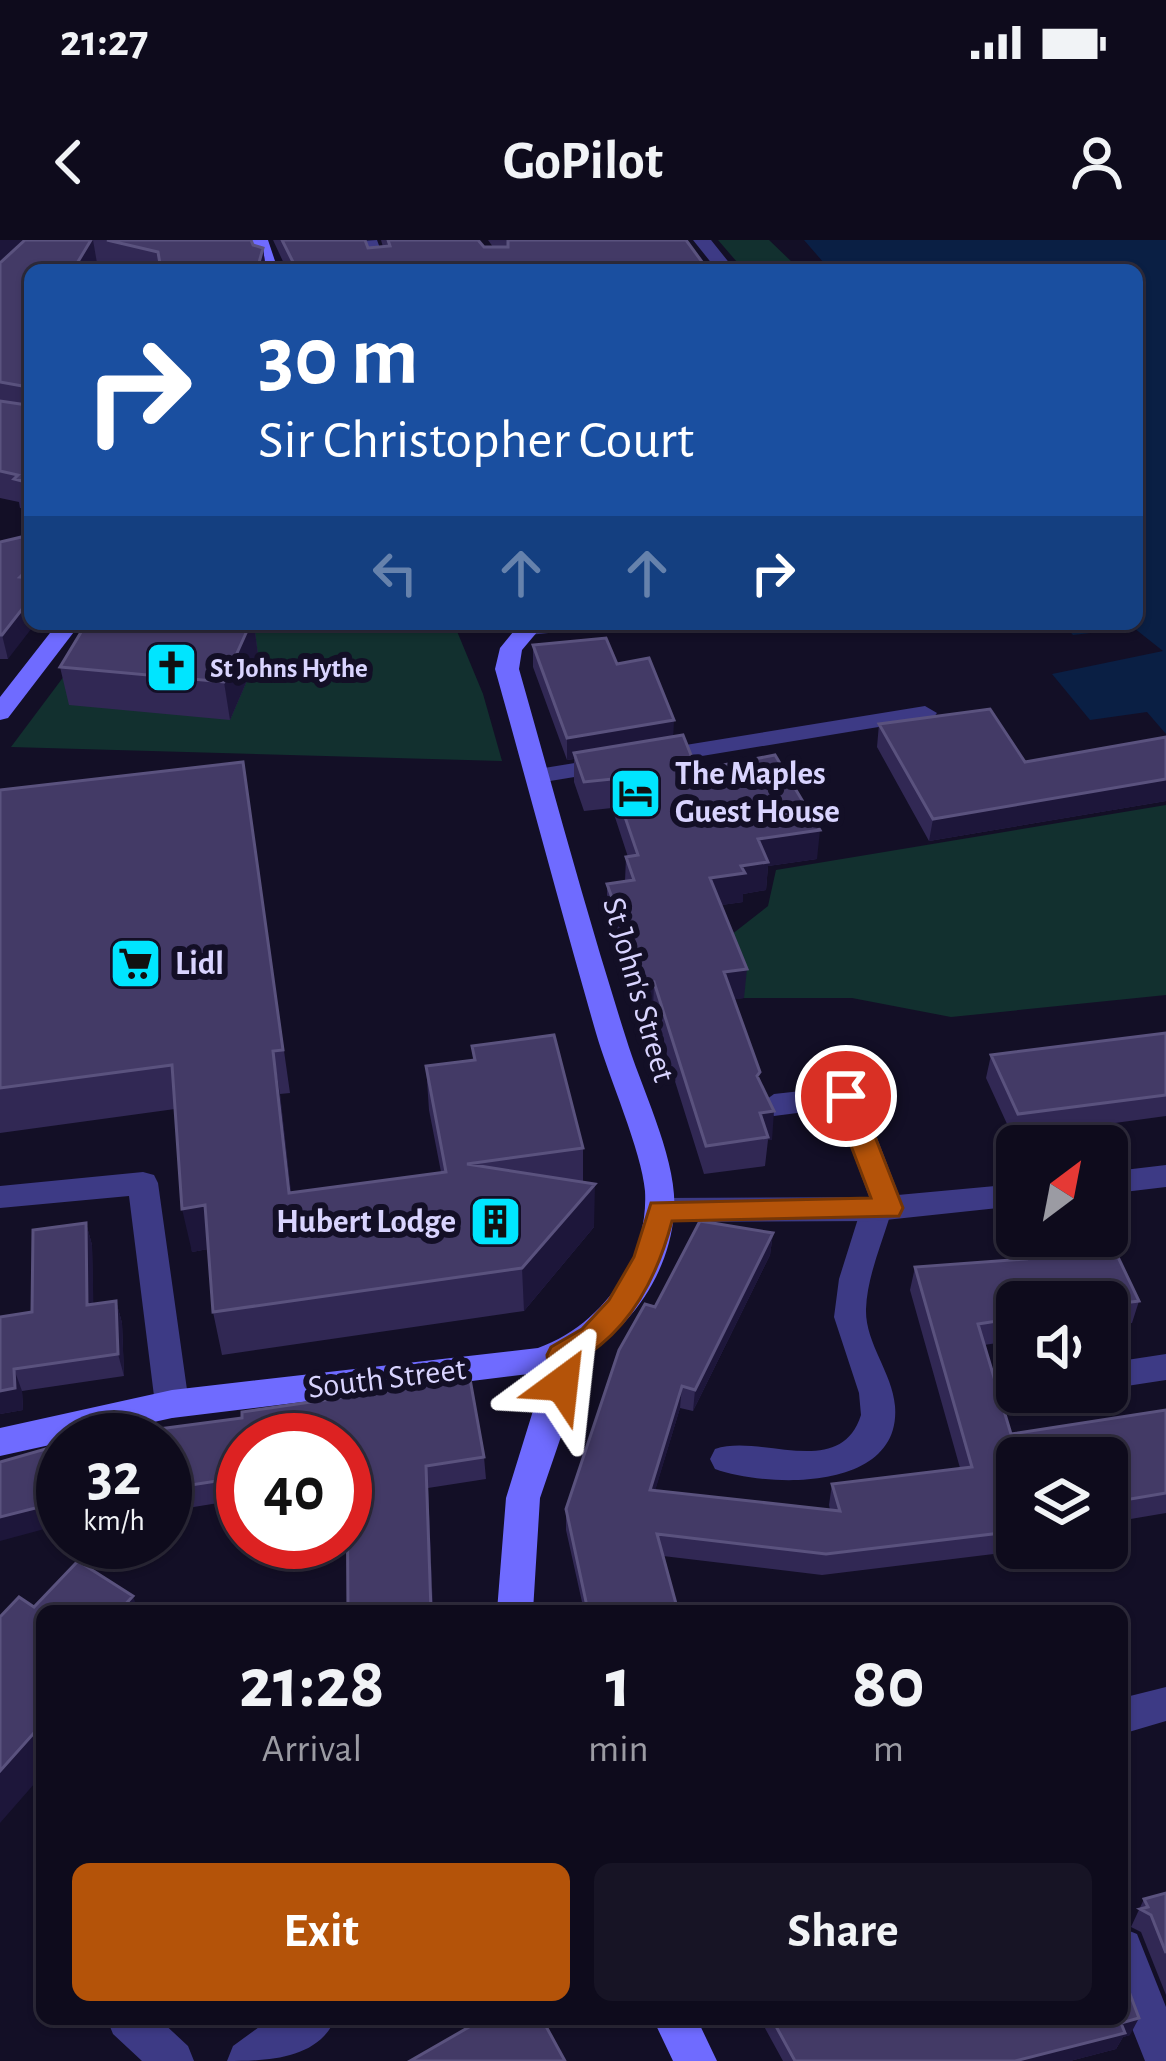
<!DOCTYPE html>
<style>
body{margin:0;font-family:"Alegreya Sans",sans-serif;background:#171425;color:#f1f3f6;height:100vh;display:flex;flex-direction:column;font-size:45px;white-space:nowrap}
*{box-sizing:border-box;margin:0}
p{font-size:39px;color:#9b9ba3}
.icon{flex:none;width:66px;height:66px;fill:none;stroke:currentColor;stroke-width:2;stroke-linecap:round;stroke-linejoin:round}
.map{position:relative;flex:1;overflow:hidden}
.side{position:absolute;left:36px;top:1365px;width:1092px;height:420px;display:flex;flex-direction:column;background:#0e0b1c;border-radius:18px;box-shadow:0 3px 9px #0004,0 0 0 3px #2e2b3b}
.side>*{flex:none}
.guide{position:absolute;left:24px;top:24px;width:1119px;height:366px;border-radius:18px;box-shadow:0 3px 9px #0004,0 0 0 3px #2e2b3b;background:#1a4fa0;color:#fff;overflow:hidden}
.needle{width:78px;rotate:32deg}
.fabs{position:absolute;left:996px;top:885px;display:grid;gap:24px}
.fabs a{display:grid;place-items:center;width:132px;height:132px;border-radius:18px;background:#0e0b1c;box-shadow:0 3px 9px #0004,0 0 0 3px #2e2b3b;font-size:60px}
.speed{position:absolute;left:36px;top:1173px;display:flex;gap:24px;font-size:60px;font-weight:700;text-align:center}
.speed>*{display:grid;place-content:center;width:156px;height:156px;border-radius:50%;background:#0e0b1c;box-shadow:0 3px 9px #0004,0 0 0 3px #2e2b3b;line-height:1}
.speed small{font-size:30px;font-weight:400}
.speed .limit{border:18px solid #d22;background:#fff;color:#111}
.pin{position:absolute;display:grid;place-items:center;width:102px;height:102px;color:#fff;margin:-51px;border:6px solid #fff;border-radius:50%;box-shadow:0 3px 12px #0007}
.me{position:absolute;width:132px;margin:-66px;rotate:30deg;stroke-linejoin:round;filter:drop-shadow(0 0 9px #0008)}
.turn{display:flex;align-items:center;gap:42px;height:252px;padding:0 36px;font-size:54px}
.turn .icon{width:156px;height:156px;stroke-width:2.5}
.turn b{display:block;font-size:84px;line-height:102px}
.lanes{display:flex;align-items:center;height:114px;padding:0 36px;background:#0003;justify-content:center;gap:60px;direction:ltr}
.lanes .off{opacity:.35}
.eta{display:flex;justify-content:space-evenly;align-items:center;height:204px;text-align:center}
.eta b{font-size:72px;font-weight:600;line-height:84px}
.button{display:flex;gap:24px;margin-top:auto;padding:24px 36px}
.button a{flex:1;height:138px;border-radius:18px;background:#b45309;color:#fff;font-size:48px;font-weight:600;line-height:138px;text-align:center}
.button a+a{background:#171425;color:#f1f3f6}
.status{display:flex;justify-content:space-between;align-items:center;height:84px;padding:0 60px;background:#0e0b1c;direction:ltr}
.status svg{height:33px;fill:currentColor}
header{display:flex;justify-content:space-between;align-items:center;height:156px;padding:0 36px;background:#0e0b1c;font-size:54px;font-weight:600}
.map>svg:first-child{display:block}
.green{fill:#12302f}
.water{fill:#0a1f44}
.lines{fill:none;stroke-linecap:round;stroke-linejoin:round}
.lane{fill:#3d3a85;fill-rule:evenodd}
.street{fill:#3d3a85;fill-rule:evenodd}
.secondary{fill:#6f6bff;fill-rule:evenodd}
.wall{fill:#312854}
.shaded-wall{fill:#1d163a}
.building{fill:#433a66;stroke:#5a527e;stroke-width:3}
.route{fill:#b45309;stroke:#753606;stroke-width:3}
.labels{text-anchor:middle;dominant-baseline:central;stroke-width:12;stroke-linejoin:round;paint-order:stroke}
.far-poi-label{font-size:27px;font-weight:bold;fill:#d9d4ff;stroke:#130f26;text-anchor:start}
.poi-label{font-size:33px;font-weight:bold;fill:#d9d4ff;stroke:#130f26;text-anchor:start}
.street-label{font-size:33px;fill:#d9d4ff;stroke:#130f26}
</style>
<div class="status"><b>21:27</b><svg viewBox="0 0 49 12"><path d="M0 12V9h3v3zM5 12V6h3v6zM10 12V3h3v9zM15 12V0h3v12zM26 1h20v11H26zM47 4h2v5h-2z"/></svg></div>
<header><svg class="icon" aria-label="back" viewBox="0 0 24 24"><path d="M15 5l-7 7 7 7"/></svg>GoPilot<svg class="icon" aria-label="person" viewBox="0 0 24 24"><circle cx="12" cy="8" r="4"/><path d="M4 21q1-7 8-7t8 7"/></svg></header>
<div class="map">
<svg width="1166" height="1821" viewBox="0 0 1166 1821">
<rect width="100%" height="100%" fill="#130f26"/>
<path class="green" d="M718 0H769L794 24 743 29Z
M103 384H454L483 454 502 521 11 507Z
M1166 565V755L951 777 852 758H744L722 702 768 666 776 630Z"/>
<path class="water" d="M804 0H1166V494L1147 472 1090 480 1052 434 1163 411 1134 388 1073 395 1063 384H1137V30H830Z"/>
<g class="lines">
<path class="lane" d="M360 1 377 0 388 30H370Z
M925 466 937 473 933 478 538 543 526 536 538 529Z
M846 846 861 856 904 968 900 976 889 979C880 1008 867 1039 866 1069 865 1103 892 1132 895 1166 902 1252 768 1248 715 1229L710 1219 715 1209C761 1193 840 1241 861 1175L859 1153 834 1077 839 1039 861 969 870 959 836 868 774 876 759 865 774 854Z
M143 932 154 935 158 943 189 1164 184 1174 172 1178 160 1174 155 1164 129 956 0 968V946Z
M1166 1447V1481L1122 1494V1458Z
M1122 1688 1137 1694 1166 1767V1821H1145L1122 1763Z
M107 1779H159L188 1806 194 1821H142L113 1794Z"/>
<path class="street" d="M693 0H711L735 30H717Z
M527 384H579L568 391 519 396 516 391Z
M1166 925V947L1107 954V932Z
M1017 944V966L876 981 661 982 650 978 646 970 650 962 661 958 876 957Z
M1166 1114V1140L1107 1149V1123Z
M270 1779H335C318 1820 265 1821 227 1821L233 1806Z"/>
<path class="secondary" d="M250 0H268L278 30H260Z
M57 384H80L8 478 0 480V457Z
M505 384H532L538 391 522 410 519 429C554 552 587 676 626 798 641 848 679 922 674 973 669 1035 630 1089 578 1120L579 1144 540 1258 533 1371H497L506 1258 545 1132 172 1178 0 1216V1188L172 1150 538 1108C601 1086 649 1019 645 951 642 912 608 835 596 793 561 672 529 550 495 429L500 408 513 392Z
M653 1779H697L717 1821H673Z"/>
</g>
<path class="wall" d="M0 0H251L253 5 263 8 266 30H127L97 23 30 30V270L20 268 19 262 0 258Z
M273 0H365L368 8 383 7 381 0H478L484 7H493L488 0H686L708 30H287Z
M0 302 8 419H0Z
M86 384H254L258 415 230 480 69 465 60 427Z
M533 405 617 424 697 530 817 619 768 626 766 650 743 654V662L721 665 744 758 734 759 759 841 772 900H768L765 926 704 934 653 771 642 773 607 673V644L625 641 626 617H628L612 568 584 571 574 542V519L567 520 533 427Z
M879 484 1025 522 1166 497V561L929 601 877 507Z
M243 522 290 853 280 854 291 953 441 932 429 870 426 826 473 820 472 806 583 908V942L594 987 524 1071 222 1115 213 1072 208 1009 192 1012 175 869 0 893V550Z
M1166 793V876L1013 897 986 838 991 815Z
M1006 973 1139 1061 1132 1083 1107 1086V1062H1017V1100L984 1105 1011 1194 1166 1170V1273L1107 1283V1218H1017V1308H1028L1027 1310 822 1335 663 1316 678 1371H584L566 1290V1269L655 1067 773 993 770 1015 693 1171 680 1168 655 1250 830 1270 829 1265 832 1244 960 1228 910 1050 915 1027 1011 1020 1000 996Z
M86 983 92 1005 93 1064 116 1061 122 1083 124 1136 22 1151 23 1170 0 1174 32 1072Z
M470 1139 484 1217 486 1239 428 1248 433 1371H348L345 1200H243V1259L169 1271 168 1265 165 1266V1200H76L150 1184 152 1190 242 1178V1172Z
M1166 1653V1755L1141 1692 1131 1687 1144 1659Z
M1127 1746 1130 1795 1123 1797 1116 1809 1070 1821H783L760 1779H1122Z"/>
<path class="shaded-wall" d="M0 0H27L0 28Z
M91 0H93L97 23 93 30H73Z
M263 8 266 30H257Z
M30 359V384H35L8 419 2 395Z
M250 384H254L258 415 230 480 224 442Z
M674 480 673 502 574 513V519L567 520V498Z
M1166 539V561L929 601 933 579Z
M820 590 817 619 768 626 766 650 743 654V662L708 667 710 638 741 626 758 599Z
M747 729 744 758 722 761 724 732Z
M654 742 653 771 642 773 643 744Z
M273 811 280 854 296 996 289 953Z
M774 871 772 900H768L760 873Z
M595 944 594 987 524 1071 522 1028Z
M205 965 214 1008 192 1012 182 969Z
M86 983 92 1005 94 1087 87 1065Z
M773 993 770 1015 693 1171 695 1150Z
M116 1061 122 1083 124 1136 118 1114Z
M14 1129 22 1151 23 1170 0 1174V1151Z
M682 1146 680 1168 649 1271 650 1250Z
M426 1226 428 1248 433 1371H431Z
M63 1261V1284L0 1301V1277Z
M133 1356 138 1371H119Z
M42 1484V1535L0 1583V1531Z
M1139 1778 1130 1795 1123 1797 1116 1809 1070 1821H1015Z"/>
<path class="building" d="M25 0H91L73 30H30V103L26 111 30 112V243L14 239 18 235 0 231V161L27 165 28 147 0 142V23Z
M107 0H251L253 5 263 8 257 30H161L158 12Z
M282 0H365L368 8 390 6 388 0H478L484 7H508V0H686L708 30H297Z
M30 295V327L20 337 30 338V359L2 395H0V302Z
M86 384H250L224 442 60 427Z
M606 398 617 424 649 418 674 480 567 498 533 405Z
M990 469 1025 522 1166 497V539L933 579 879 484Z
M683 495 697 530 775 515 820 590 758 599 768 622 741 626 745 633 710 638 747 729 724 732 760 832 757 836 774 871 760 873 768 897 706 906 654 742 643 744 607 644 634 640 626 617 638 615 612 539 584 542 574 513Z
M243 522 283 810 273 811 289 953 446 932 426 826 475 820 472 806 554 795 583 908 467 924 595 944 522 1028 213 1072 205 965 182 969 172 825 0 848V550Z
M1166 793V855L1018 874 991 815Z
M1017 972V996H1107V994L1139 1061 1107 1065V1062H1017V1078L978 1084 1011 1194 1166 1170V1253L1107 1263V1218H1017V1291L826 1314 657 1294 678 1371H588L566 1269 619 1110 645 1064 655 1067 700 981 773 993 695 1150 682 1146 650 1250 840 1271 832 1244 972 1227 915 1027 1026 1019 1006 973Z
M86 983 87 1065 116 1061 118 1114 14 1129 15 1148 0 1151V1077L32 1072 33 990Z
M470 1139 484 1217 426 1226 431 1371H348L347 1229H345V1200H243V1237L165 1249 170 1242 165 1243V1200H76L150 1184 151 1190 242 1178V1172Z
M63 1204V1261L0 1277V1222Z
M78 1321 133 1356 119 1371H42V1484L0 1531V1377L19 1357 34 1367Z
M1166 1653V1713L1151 1675 1140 1669 1148 1667 1144 1659Z
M1126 1672 1127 1746 1139 1778 1121 1783 1125 1793 1015 1821H795L772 1779H1122V1674Z
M483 1779H542L565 1821H410Z"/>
<path class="route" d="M846 847 859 856 903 968 899 976 672 981C657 1038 630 1091 577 1121L573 1153 562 1157 551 1153 547 1115 551 1107 582 1089 609 1060 634 1017 651 963 871 958 832 856Z"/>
<defs>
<symbol id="church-square" viewBox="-11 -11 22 22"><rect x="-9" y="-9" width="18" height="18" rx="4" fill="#00e5ff" stroke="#130f26"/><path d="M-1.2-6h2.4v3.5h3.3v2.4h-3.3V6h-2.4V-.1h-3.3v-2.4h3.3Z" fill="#111"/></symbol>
<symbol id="hotel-square" viewBox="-11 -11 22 22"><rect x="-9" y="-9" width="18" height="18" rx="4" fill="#00e5ff" stroke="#130f26"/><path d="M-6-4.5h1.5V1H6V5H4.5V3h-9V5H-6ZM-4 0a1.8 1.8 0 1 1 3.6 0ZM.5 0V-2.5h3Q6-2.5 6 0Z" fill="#111"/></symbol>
<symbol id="supermarket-square" viewBox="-11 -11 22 22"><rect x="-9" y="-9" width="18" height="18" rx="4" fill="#00e5ff" stroke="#130f26"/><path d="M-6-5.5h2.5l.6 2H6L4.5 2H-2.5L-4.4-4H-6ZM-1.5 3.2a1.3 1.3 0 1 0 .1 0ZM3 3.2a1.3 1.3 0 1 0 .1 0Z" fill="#111"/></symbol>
<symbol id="building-square" viewBox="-11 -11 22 22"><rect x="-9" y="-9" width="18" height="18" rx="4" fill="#00e5ff" stroke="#130f26"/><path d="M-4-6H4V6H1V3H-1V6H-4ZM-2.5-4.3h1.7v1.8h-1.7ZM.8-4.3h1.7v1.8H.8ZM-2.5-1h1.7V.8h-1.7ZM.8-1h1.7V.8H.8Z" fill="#111"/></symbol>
</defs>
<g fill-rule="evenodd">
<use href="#church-square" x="142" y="398" width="59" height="59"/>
<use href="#hotel-square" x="606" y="524" width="59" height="59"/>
<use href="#supermarket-square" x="106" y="694" width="59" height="59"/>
<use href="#building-square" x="466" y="952" width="59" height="59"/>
</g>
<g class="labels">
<g class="far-poi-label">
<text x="210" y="428">St Johns Hythe</text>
</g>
<g class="poi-label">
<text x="675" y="534">The Maples<tspan x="675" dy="38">Guest House</tspan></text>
<text x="175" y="724">Lidl</text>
<text x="456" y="982" text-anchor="end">Hubert Lodge</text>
</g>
<g class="street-label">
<text transform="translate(638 750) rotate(74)">St John's Street</text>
<text transform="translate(387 1139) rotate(-7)">South Street</text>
</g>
</g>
</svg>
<div class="fabs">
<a><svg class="needle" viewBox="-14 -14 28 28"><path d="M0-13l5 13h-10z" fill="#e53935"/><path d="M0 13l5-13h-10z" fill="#9b9ba3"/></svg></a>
<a><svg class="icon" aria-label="sound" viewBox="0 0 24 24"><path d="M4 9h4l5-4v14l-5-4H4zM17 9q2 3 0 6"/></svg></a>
<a><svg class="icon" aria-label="layers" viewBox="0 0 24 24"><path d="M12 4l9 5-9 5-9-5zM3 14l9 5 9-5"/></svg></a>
</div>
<div class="speed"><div>32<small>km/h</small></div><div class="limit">40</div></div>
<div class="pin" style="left:846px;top:856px;background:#d93025"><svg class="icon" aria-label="arrive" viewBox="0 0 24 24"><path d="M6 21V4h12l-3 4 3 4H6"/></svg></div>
<svg class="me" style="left:562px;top:1144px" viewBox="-20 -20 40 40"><path d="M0-17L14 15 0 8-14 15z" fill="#b45309" stroke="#fff" stroke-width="4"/></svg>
<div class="guide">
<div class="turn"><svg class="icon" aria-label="right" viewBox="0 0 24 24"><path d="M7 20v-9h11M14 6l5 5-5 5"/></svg><div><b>30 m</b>Sir Christopher Court</div></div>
<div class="lanes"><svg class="icon off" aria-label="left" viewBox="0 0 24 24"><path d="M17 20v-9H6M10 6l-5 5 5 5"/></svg><svg class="icon off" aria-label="ahead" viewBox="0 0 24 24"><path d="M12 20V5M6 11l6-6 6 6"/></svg><svg class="icon off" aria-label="ahead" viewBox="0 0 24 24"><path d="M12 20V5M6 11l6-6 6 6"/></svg><svg class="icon" aria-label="right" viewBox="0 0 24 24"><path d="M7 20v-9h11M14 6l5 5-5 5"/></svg></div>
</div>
<section class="side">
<div class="eta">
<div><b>21:28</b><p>Arrival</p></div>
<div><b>1</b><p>min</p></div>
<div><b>80</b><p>m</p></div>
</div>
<div class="button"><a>Exit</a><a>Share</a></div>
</section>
</div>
